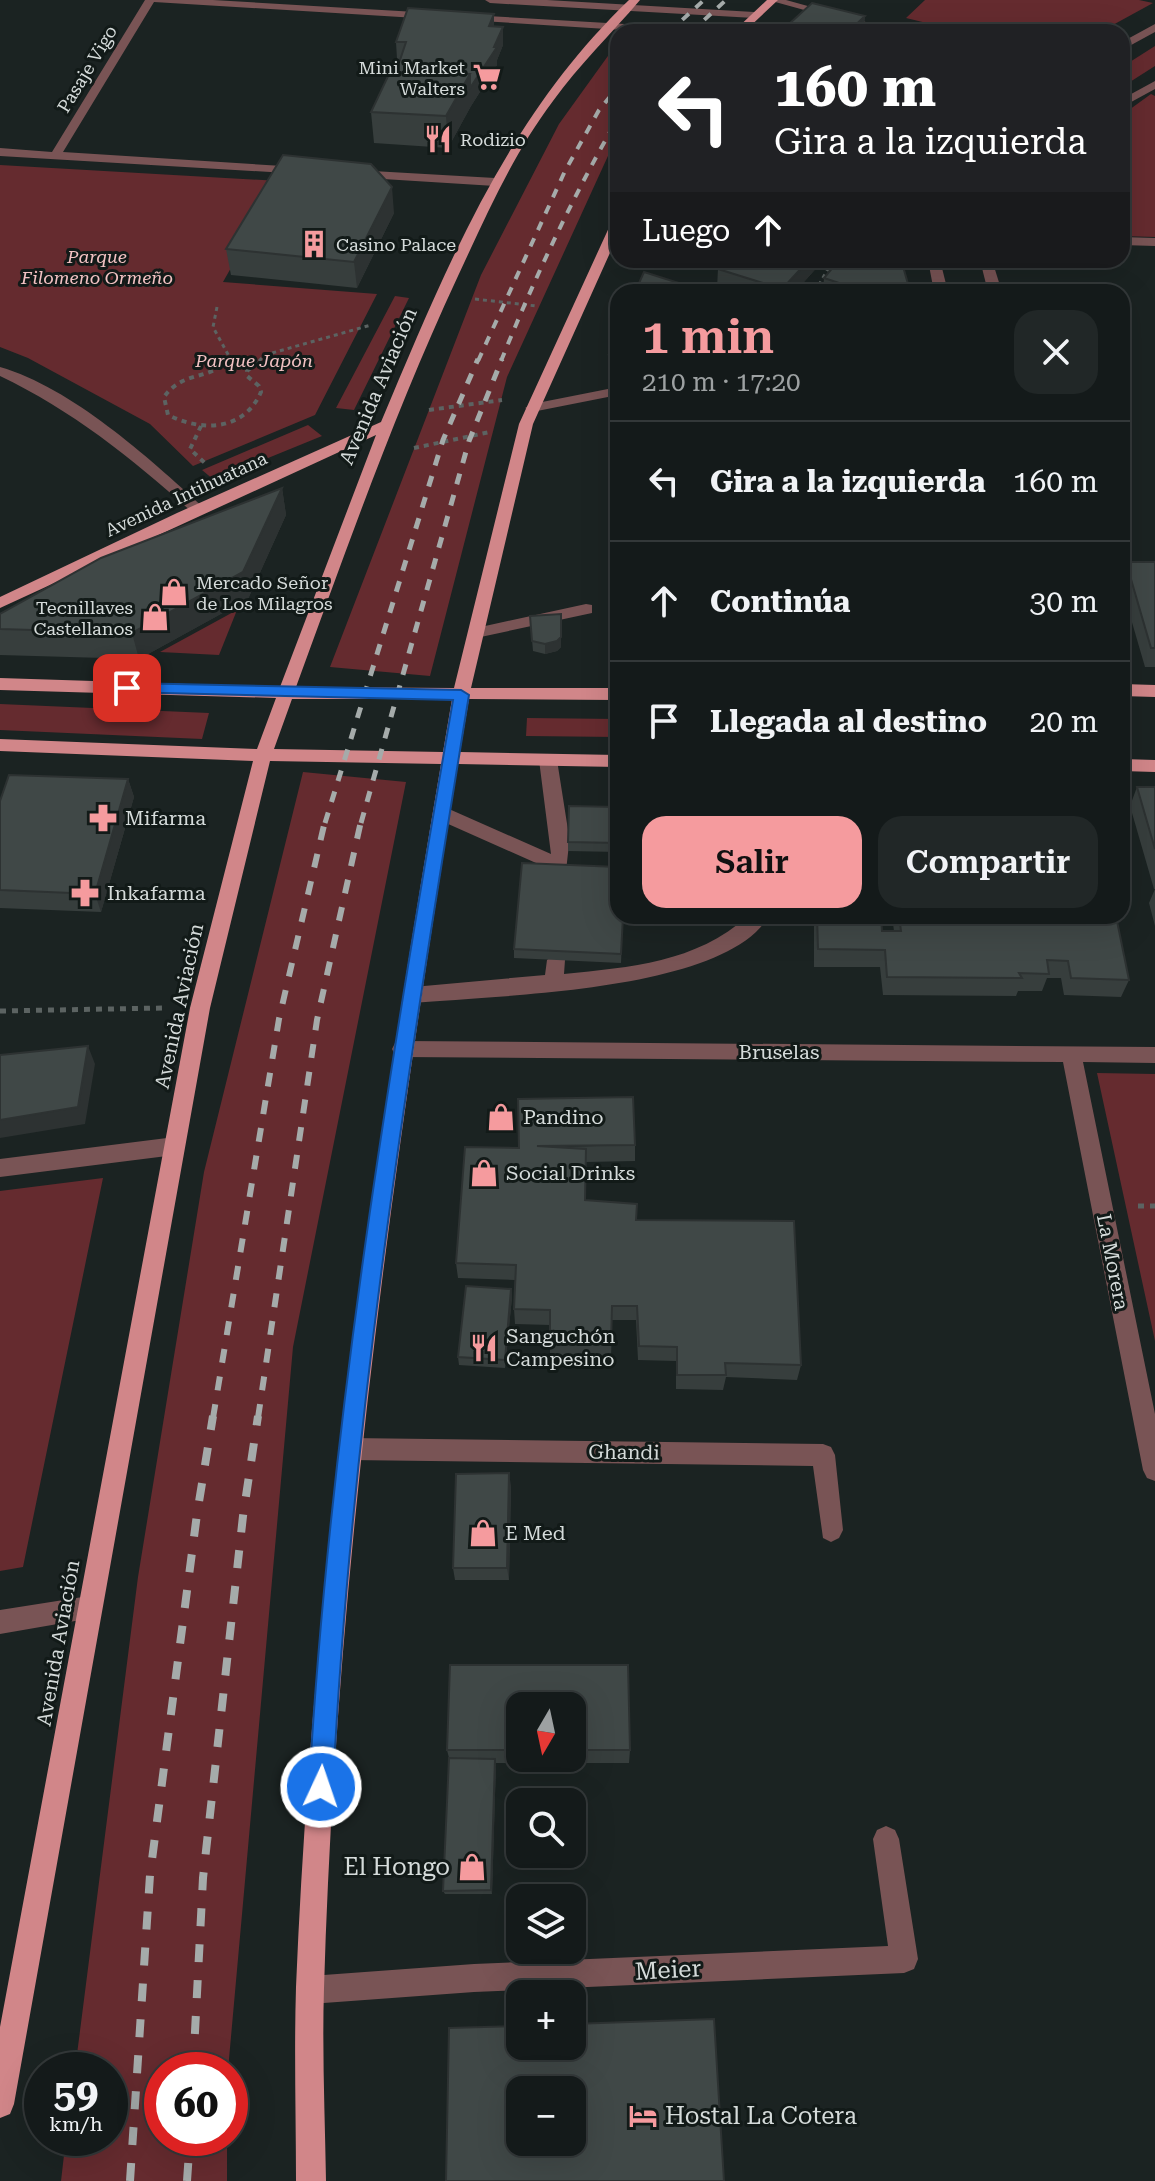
<!DOCTYPE html>
<html lang="es">
<meta charset="utf-8">
<style>
body{margin:0;font-family:"Roboto Serif",serif;background:#212727;color:#f1f3f6;height:100vh;display:flex;flex-direction:column;font-size:30px;white-space:nowrap}
*{box-sizing:border-box;margin:0}
p{font-size:26px;color:#9da1a2}
.icon{flex:none;width:44px;height:44px;fill:none;stroke:currentColor;stroke-width:2;stroke-linecap:round;stroke-linejoin:round}
.map{position:relative;flex:1;overflow:hidden}
.side{position:absolute;left:610px;top:284px;width:520px;height:640px;display:flex;flex-direction:column;background:#141a1a;border-radius:24px;box-shadow:0 8px 32px #0002,0 0 0 2px #333839}
.side>*{flex:none}
.banner{position:absolute;left:610px;top:24px;width:520px;height:244px;border-radius:24px;box-shadow:0 8px 32px #0002,0 0 0 2px #333839;background:#202124;color:#fff;overflow:hidden}
.needle{width:52px;rotate:189deg}
.controls{position:absolute;left:506px;top:1692px;display:grid;gap:16px}
.controls a{display:grid;place-items:center;width:80px;height:80px;border-radius:16px;background:#141a1a;box-shadow:0 8px 32px #0002,0 0 0 2px #333839;font-size:40px}
.speed{position:absolute;left:24px;top:2052px;display:flex;gap:16px;font-size:40px;font-weight:700;text-align:center}
.speed>*{display:grid;place-content:center;width:104px;height:104px;border-radius:50%;background:#141a1a;box-shadow:0 8px 32px #0002,0 0 0 2px #333839;line-height:1}
.speed small{font-size:20px;font-weight:400}
.speed .limit{border:12px solid #d22;background:#fff;color:#111}
.pin{position:absolute;display:grid;place-items:center;width:68px;height:68px;color:#fff;margin:-34px;border-radius:16px;box-shadow:0 4px 12px #0006}
.me{position:absolute;width:88px;margin:-44px;rotate:3deg;stroke-linejoin:round;filter:drop-shadow(0 0 6px #0008)}
.turn{display:flex;align-items:center;gap:28px;height:168px;padding:0 32px;font-size:36px}
.turn .icon{width:104px;height:104px;stroke-width:2.5}
.turn b{display:block;font-size:56px;line-height:68px}
.then{display:flex;align-items:center;height:76px;padding:0 32px;background:#0003;gap:16px;font-size:30px}
.round{display:grid;place-items:center;flex:none;width:84px;height:84px;border-radius:24px;background:#212727}
.overview{display:flex;align-items:center;justify-content:space-between;height:136px;padding:0 32px}
h1{font-size:48px;font-weight:600;line-height:60px;color:#f59b9e}
.cta{display:flex;gap:16px;margin-top:auto;padding:16px 32px}
.cta a{flex:1;height:92px;border-radius:24px;background:#f59b9e;color:#111;font-size:32px;font-weight:600;line-height:92px;text-align:center}
.cta a+a{background:#212727;color:#f1f3f6}
ul{padding:0;list-style:none}
li{display:flex;align-items:center;gap:24px;height:120px;padding:0 32px;border-top:2px solid #333839}
li div{flex:1}
li b{display:block;font-size:30px}
li em{font-style:normal}
.map>svg:first-child{display:block}
.green{fill:#652b2f}
.lines{fill:none;stroke-linecap:round;stroke-linejoin:round}
.path-far2{stroke:#5c6362;stroke-width:3;stroke-dasharray:4 4;stroke-linecap:butt}
.path-far1{stroke:#5c6362;stroke-width:4;stroke-dasharray:5 5;stroke-linecap:butt}
.path{stroke:#5c6362;stroke-width:5;stroke-dasharray:6 6;stroke-linecap:butt}
.minor{fill:#795455;fill-rule:evenodd}
.major{fill:#d18689;fill-rule:evenodd}
.rail-far3{stroke:#a5abaa;stroke-width:4;stroke-dasharray:9 9;stroke-linecap:butt}
.rail-far2{stroke:#a5abaa;stroke-width:5;stroke-dasharray:11 11;stroke-linecap:butt}
.rail-far1{stroke:#a5abaa;stroke-width:6;stroke-dasharray:14 14;stroke-linecap:butt}
.rail{stroke:#a5abaa;stroke-width:8;stroke-dasharray:18 18;stroke-linecap:butt}
.wall{fill:#373e3d;fill-rule:evenodd}
.shaded-wall{fill:#2d3232}
.building{fill:#404847;stroke:#2d3232;stroke-width:2;fill-rule:evenodd}
.route{fill:#1a73e8;stroke:#114b97;stroke-width:2}
.labels{text-anchor:middle;dominant-baseline:central;stroke-width:6;stroke-linejoin:round;paint-order:stroke}
.far-poi-label{font-size:18px;fill:#d5dbda;stroke:#121a18;text-anchor:start}
.far-street-label{font-size:18px;fill:#d5dbda;stroke:#121a18}
.far-park-label{font-size:18px;font-style:italic;fill:#f3c2c3;stroke:#121a18}
.street-label{font-size:20px;fill:#d5dbda;stroke:#121a18}
.poi-label{font-size:20px;fill:#d5dbda;stroke:#121a18;text-anchor:start}
.near-poi-label{font-size:24px;fill:#d5dbda;stroke:#121a18;text-anchor:end}
.near-street-label{font-size:24px;fill:#d5dbda;stroke:#121a18}
</style>
<div class="map">
<svg width="1155" height="2181" viewBox="0 0 1155 2181">
<rect width="100%" height="100%" fill="#1b2322"/>
<path class="green" d="M925 0H1139L1153 3 1100 32H964L906 18Z
M618 42V134L507 377 430 676 330 667 481 275 559 124Z
M1155 46V66L1122 87V67Z
M1151 94 1155 96V237L1122 236V115Z
M0 165 280 181 223 282 377 294 315 415 193 466 150 424 28 358 0 347Z
M395 296 409 298 354 410 336 408Z
M308 425 322 436 214 480 202 470Z
M237 610 219 655 160 652Z
M0 704 209 713 202 739 0 730Z
M527 718 618 719V737L526 736Z
M303 772 406 782 293 1347 228 2070H162V2138H227V2181H61L66 2138H110V2070H75L138 1577 204 1172Z
M1097 1073 1155 1074V1341Z
M103 1178 23 1567 0 1571V1191Z"/>
<g class="lines">
<path class="path-far2" d="M815 292 833 260
M475 299 536 306
M217 307 213 327 230 358 228 361
M259 361 265 355 371 325"/>
<path class="path-far1" d="M229 359C210 381 183 370 164 397L168 415C202 432 244 431 261 392L259 386 247 376V371L261 359
M429 410 502 400
M201 426 190 449 207 465
M414 448 490 432"/>
<path class="path" d="M0 1011 163 1008
M1138 1206H1155"/>
<path class="minor" d="M145 0H213L433 13 438 16 433 19 154 2 63 152 299 167 303 168V174L0 156V148L52 152Z
M485 0H547L754 12 759 15 754 18 490 3Z
M768 0H786L902 32H884Z
M469 15 711 29 716 32H654L465 20V16Z
M1155 24V32L1122 50V42Z
M1155 81V89L1122 107V99Z
M355 170 495 178 501 182 495 186 351 177V171Z
M1122 237 1155 238V246L1122 245Z
M928 260H940L948 292H934Z
M980 260H992L1002 292H988Z
M0 367C72 388 148 457 203 507V513H193C133 459 73 411 0 376Z
M618 387V395L532 412 525 408 532 404Z
M586 604 592 605V613L476 638 468 633 476 628Z
M548 754 557 760 568 830 575 832 578 837 569 844 566 871H554L437 819 434 814 437 809H449L551 854 539 760Z
M748 916H769C724 993 496 995 413 1003L406 1000 403 995 406 990 413 987 545 975 547 960 556 953 565 960 564 974C631 967 695 963 748 916Z
M402 1041 1155 1047V1063L1083 1062 1155 1414V1481L1147 1478 1143 1470 1063 1062 402 1057 395 1055 392 1049 395 1043Z
M175 1137 182 1140 185 1146 182 1152 175 1155 0 1177V1159Z
M350 1438 823 1444 831 1447 835 1455 843 1530 839 1538 831 1542 823 1538 813 1466 350 1460 342 1457 338 1449 342 1441Z
M89 1596 98 1599 101 1608 98 1617 0 1634V1610Z
M886 1826 895 1830 899 1839 918 1959 914 1969 904 1973 474 1992 310 2004 300 2000 296 1990 300 1980 310 1976 474 1964 888 1946 873 1839 877 1830Z"/>
<path class="major" d="M629 0H640C611 34 579 65 553 101 513 154 486 216 458 276 395 411 347 548 296 687L454 688 519 424 612 221 618 217V235L533 424 471 688H618V700L469 699 460 752 618 755V767L458 764C392 1169 336 1577 324 1988 322 2052 325 2117 326 2181H296C296 2117 294 2052 296 1987 313 1576 372 1169 441 764L270 761 210 1008 14 2104 10 2114 0 2118V2027L190 1008 253 761 0 751V739L257 749 276 698 0 690V678L280 687 376 435 0 608V597L177 513 381 422C446 268 506 118 629 0ZM292 699H452L443 752 274 749Z
M767 0H778L744 32H733Z
M1122 684 1155 685V697L1122 696Z
M1122 759 1155 760V772L1122 771Z"/>
<path class="rail-far3" d="M669 32 704 0
M691 32 726 0
M478 361 565 171 599 110 618 87
M501 361C535 277 573 196 618 118"/>
<path class="rail-far2" d="M325 823 443 440 478 359
M361 823 469 441 502 359"/>
<path class="rail-far1" d="M213 1418 279 1019 325 821
M258 1418 317 1020 361 821"/>
<path class="rail" d="M193 2070 203 1878 243 1516 258 1416
M130 2181 150 1875 197 1514 213 1416
M187 2181 190 2138"/>
</g>
<path class="wall" d="M865 16 863 32H788V25Z
M494 27 503 45 497 60V65L471 106 448 148 374 143 371 112 396 72 400 60 397 59 396 42Z
M394 213 357 288 231 275 226 249Z
M699 260H821L820 264 795 292H730L717 288 718 269 721 266Z
M824 278 910 292H823Z
M282 488 286 515 248 599 139 659 0 655V614Z
M1126 562H1155V667H1145L1122 588V574Z
M561 614V647L557 651 545 654 533 651 530 616Z
M128 779 134 797 101 912 0 908V801Z
M1137 787H1155V926L1149 903 1155 889H1154L1130 806Z
M618 807V852L568 851V842Z
M623 916 621 963 514 958V949Z
M656 916H732V920Z
M814 916H881L882 931H894L892 916H1116L1129 980 1121 997 1064 995 1061 978H1047L1042 991H1018L1016 996 883 995 880 967H814Z
M635 1145V1161L586 1162 585 1201 636 1220 801 1365 797 1380 726 1377 723 1390 676 1389V1361L638 1360 636 1320H612L611 1359 550 1357V1325L515 1324 514 1309 515 1280 458 1278 456 1263 519 1148Z
M511 1289 512 1297 505 1368 459 1365 458 1357Z
M511 1486 509 1580H455L453 1568Z
M450 1665H628L630 1750 629 1763H496L492 1894H445L443 1891 449 1758 447 1750ZM520 1706H572V1758H520Z"/>
<path class="shaded-wall" d="M494 14V31L489 26Z
M865 16 863 32H848Z
M503 27V45L497 60V65L471 106 470 88 494 47Z
M470 74 471 106 448 148 446 116Z
M392 187 394 213 357 288 354 262Z
M809 260H821L820 264 795 292H782V289Z
M618 353V380L609 381V354Z
M282 488 286 515 248 599 139 659 132 633Z
M561 637V647L557 651 545 654V644Z
M128 779 134 797 101 912 95 894Z
M88 1046 95 1064 85 1124 0 1138V1120Z
M511 1289 512 1297 505 1368V1360Z
M509 1473 511 1486 509 1580 507 1568Z
M495 1759 496 1763 492 1894 491 1890Z"/>
<path class="building" d="M812 3 865 16 848 32H818L788 25Z
M408 8 494 14 489 26 503 27 494 47H497L470 88V74L396 72 406 42H396Z
M390 72 470 74 446 116 371 112Z
M283 155 371 164 392 187 354 262 226 249Z
M727 260H809L782 289 718 269Z
M839 260H884L902 263 910 291 848 286 824 278Z
M644 272 707 292H635Z
M618 333V353L609 354Z
M282 488 243 572 132 633 0 629V614L101 558Z
M1126 562H1155V648H1151Z
M561 614V637L557 641 545 644 532 641 530 616Z
M9 775 128 779 95 894 0 890V801Z
M1137 787H1155V849Z
M569 806 618 807V843L568 842Z
M522 863 618 867V916H623L621 954 514 949Z
M817 916H881L882 931H901L899 916H1116L1129 980 1071 978 1068 961 1047 960 1049 974 1019 973 1022 978 887 977 885 950 818 949Z
M88 1046 78 1107 0 1120V1055Z
M633 1097 635 1145 537 1146 586 1149 585 1200 637 1204 636 1220 794 1221 801 1365 725 1363 726 1375H677V1347L639 1346 637 1306H612L611 1344 550 1343V1310L514 1309 516 1265 456 1263 465 1147 519 1148 518 1099Z
M466 1286 511 1289 505 1360 458 1357Z
M509 1473 507 1568H453L456 1474Z
M450 1665H628L630 1750H572V1706H520V1750H447Z
M449 1758 495 1759 491 1890 443 1891Z
M714 2019 724 2181H446L449 2028 520 2026V2046H572V2024ZM520 2090H572V2142H520Z"/>
<path class="route" d="M127 683 461 690 469 695C410 1057 351 1421 333 1787L329 1795 321 1799 313 1795 309 1787C330 1422 391 1060 453 700L122 692V685Z"/>
<defs>
<symbol id="supermarket-bare" viewBox="-9 -9 18 18"><path d="M-6-5.5h2.5l.6 2H6L4.5 2H-2.5L-4.4-4H-6ZM-1.5 3.2a1.3 1.3 0 1 0 .1 0ZM3 3.2a1.3 1.3 0 1 0 .1 0Z" fill="#f59b9e" stroke="#121a18" stroke-width="2.5" paint-order="stroke"/></symbol>
<symbol id="restaurant-bare" viewBox="-9 -9 18 18"><path d="M-5-6h1v4h1v-4h1v4h1v-4h1v5L-1.5 .5V6h-2V.5L-5-1ZM5-6V6H3V1.5H1.5Q1.5-4 5-6Z" fill="#f59b9e" stroke="#121a18" stroke-width="2.5" paint-order="stroke"/></symbol>
<symbol id="building-bare" viewBox="-9 -9 18 18"><path d="M-4-6H4V6H1V3H-1V6H-4ZM-2.5-4.3h1.7v1.8h-1.7ZM.8-4.3h1.7v1.8H.8ZM-2.5-1h1.7V.8h-1.7ZM.8-1h1.7V.8H.8Z" fill="#f59b9e" stroke="#121a18" stroke-width="2.5" paint-order="stroke"/></symbol>
<symbol id="shop-bare" viewBox="-9 -9 18 18"><path d="M-5-2.5h2.3a2.7 3.5 0 0 1 5.4 0H5L5.5 6h-11ZM-1.5-2.5h3a1.5 2.3 0 0 0-3 0Z" fill="#f59b9e" stroke="#121a18" stroke-width="2.5" paint-order="stroke"/></symbol>
<symbol id="pharmacy-bare" viewBox="-9 -9 18 18"><path d="M-2-6h4v4h4v4h-4v4h-4v-4h-4v-4h4Z" fill="#f59b9e" stroke="#121a18" stroke-width="2.5" paint-order="stroke"/></symbol>
<symbol id="hotel-bare" viewBox="-9 -9 18 18"><path d="M-6-4.5h1.5V1H6V5H4.5V3h-9V5H-6ZM-4 0a1.8 1.8 0 1 1 3.6 0ZM.5 0V-2.5h3Q6-2.5 6 0Z" fill="#f59b9e" stroke="#121a18" stroke-width="2.5" paint-order="stroke"/></symbol>
</defs>
<g fill-rule="evenodd">
<use href="#supermarket-bare" x="467" y="57" width="40" height="40"/>
<use href="#restaurant-bare" x="418" y="119" width="40" height="40"/>
<use href="#building-bare" x="294" y="224" width="40" height="40"/>
<use href="#shop-bare" x="154" y="572" width="40" height="40"/>
<use href="#shop-bare" x="135" y="597" width="40" height="40"/>
<use href="#pharmacy-bare" x="83" y="798" width="40" height="40"/>
<use href="#pharmacy-bare" x="65" y="873" width="40" height="40"/>
<use href="#shop-bare" x="481" y="1097" width="40" height="40"/>
<use href="#shop-bare" x="464" y="1153" width="40" height="40"/>
<use href="#restaurant-bare" x="464" y="1328" width="40" height="40"/>
<use href="#shop-bare" x="463" y="1513" width="40" height="40"/>
<use href="#shop-bare" x="452" y="1847" width="40" height="40"/>
<use href="#hotel-bare" x="623" y="2096" width="40" height="40"/>
</g>
<g class="labels">
<g class="far-poi-label">
<text x="465" y="67" text-anchor="end">Mini Market<tspan x="465" dy="21">Walters</tspan></text>
<text x="460" y="139">Rodizio</text>
<text x="336" y="244">Casino Palace</text>
<text x="196" y="582">Mercado Señor<tspan x="196" dy="21">de Los Milagros</tspan></text>
<text x="133" y="607" text-anchor="end">Tecnillaves<tspan x="133" dy="21">Castellanos</tspan></text>
</g>
<g class="far-street-label">
<text transform="translate(87 69) rotate(-59)">Pasaje Vigo</text>
<text transform="translate(186 494) rotate(-25)">Avenida Intihuatana</text>
</g>
<g class="far-park-label">
<text x="97" y="256">Parque<tspan x="97" dy="21">Filomeno Ormeño</tspan></text>
<text x="254" y="360">Parque Japón</text>
</g>
<g class="street-label">
<text transform="translate(378 386) rotate(-67)">Avenida Aviación</text>
<text transform="translate(179 1006) rotate(-78)">Avenida Aviación</text>
<text x="779" y="1052">Bruselas</text>
<text transform="translate(1113 1262) rotate(79)">La Morera</text>
<text transform="translate(624 1452) rotate(1)">Ghandi</text>
<text transform="translate(58 1643) rotate(-80)">Avenida Aviación</text>
</g>
<g class="poi-label">
<text x="125" y="818">Mifarma</text>
<text x="107" y="893">Inkafarma</text>
<text x="523" y="1117">Pandino</text>
<text x="506" y="1173">Social Drinks</text>
<text x="506" y="1336">Sanguchón<tspan x="506" dy="23">Campesino</tspan></text>
<text x="505" y="1533">E Med</text>
</g>
<g class="near-poi-label">
<text x="450" y="1867">El Hongo</text>
<text x="665" y="2116" text-anchor="start">Hostal La Cotera</text>
</g>
<g class="near-street-label">
<text transform="translate(668 1970) rotate(-3)">Meier</text>
</g>
</g>
</svg>
<div class="controls">
<a><svg class="needle" viewBox="-14 -14 28 28"><path d="M0-13l5 13h-10z" fill="#e53935"/><path d="M0 13l5-13h-10z" fill="#9da1a2"/></svg></a>
<a><svg class="icon" aria-label="search" viewBox="0 0 24 24"><circle cx="10" cy="10" r="6"/><path d="M15 15l6 6"/></svg></a>
<a><svg class="icon" aria-label="layers" viewBox="0 0 24 24"><path d="M12 4l9 5-9 5-9-5zM3 14l9 5 9-5"/></svg></a>
<a>+</a>
<a>−</a>
</div>
<div class="speed"><div>59<small>km/h</small></div><div class="limit">60</div></div>
<div class="pin" style="left:127px;top:688px;background:#d93025"><svg class="icon" aria-label="arrive" viewBox="0 0 24 24"><path d="M6 21V4h12l-3 4 3 4H6"/></svg></div>
<svg class="me" style="left:321px;top:1787px" viewBox="-20 -20 40 40"><circle r="17" fill="#1a73e8" stroke="#fff" stroke-width="3"/><path d="M0-11L8 9 0 5-8 9z" fill="#fff"/></svg>
<div class="banner">
<div class="turn"><svg class="icon" aria-label="left" viewBox="0 0 24 24"><path d="M17 20v-9H6M10 6l-5 5 5 5"/></svg><div><b>160 m</b>Gira a la izquierda</div></div>
<div class="then">Luego<svg class="icon" aria-label="ahead" viewBox="0 0 24 24"><path d="M12 20V5M6 11l6-6 6 6"/></svg></div>
</div>
<section class="side">
<div class="overview"><div><h1>1 min</h1><p>210 m · 17:20</p></div><a class="round"><svg class="icon" aria-label="close" viewBox="0 0 24 24"><path d="M6 6l12 12M18 6L6 18"/></svg></a></div>
<ul>
<li><svg class="icon" aria-label="left" viewBox="0 0 24 24"><path d="M17 20v-9H6M10 6l-5 5 5 5"/></svg><div><b>Gira a la izquierda</b></div><em>160 m</em></li>
<li><svg class="icon" aria-label="ahead" viewBox="0 0 24 24"><path d="M12 20V5M6 11l6-6 6 6"/></svg><div><b>Continúa</b></div><em>30 m</em></li>
<li><svg class="icon" aria-label="arrive" viewBox="0 0 24 24"><path d="M6 21V4h12l-3 4 3 4H6"/></svg><div><b>Llegada al destino</b></div><em>20 m</em></li>
</ul>
<div class="cta"><a>Salir</a><a>Compartir</a></div>
</section>
</div>
